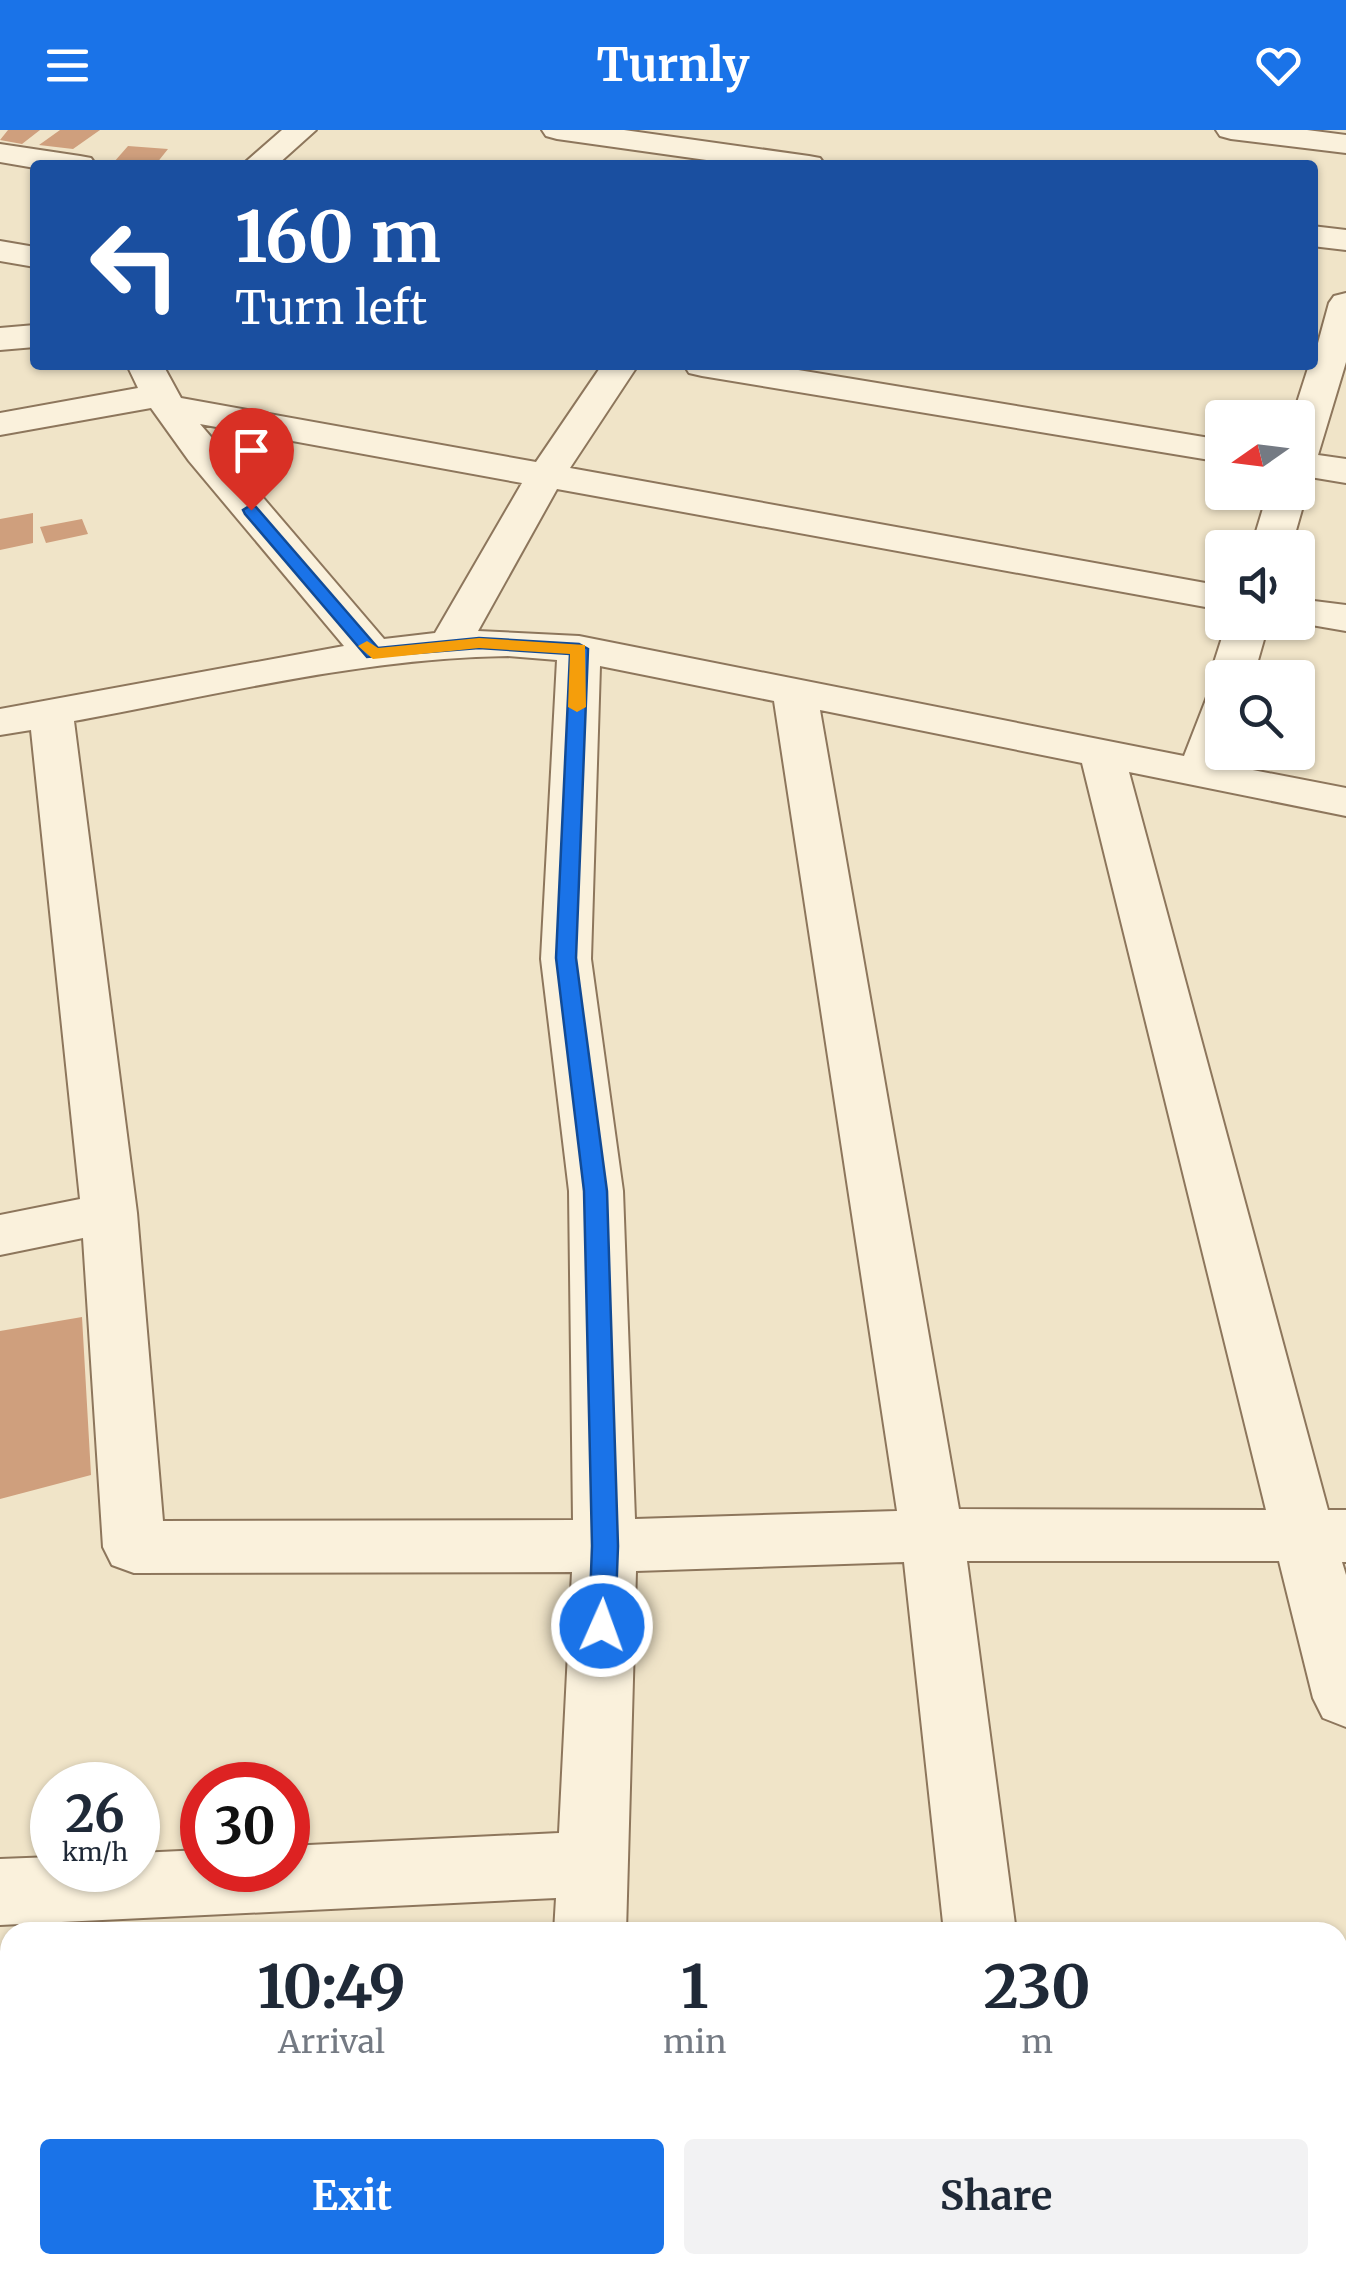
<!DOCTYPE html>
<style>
body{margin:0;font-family:Merriweather,serif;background:#f2f2f3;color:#1f2937;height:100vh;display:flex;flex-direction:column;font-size:38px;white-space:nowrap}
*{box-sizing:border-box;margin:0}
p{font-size:32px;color:#747a83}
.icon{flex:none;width:55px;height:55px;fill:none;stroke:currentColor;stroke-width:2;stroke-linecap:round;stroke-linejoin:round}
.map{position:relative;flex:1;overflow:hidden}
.details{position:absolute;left:0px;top:1792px;width:1348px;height:352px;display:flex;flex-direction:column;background:#fff;border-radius:30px 30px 0 0;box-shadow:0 2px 8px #0004}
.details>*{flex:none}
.top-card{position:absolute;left:30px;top:30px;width:1288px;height:210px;border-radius:10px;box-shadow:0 2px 8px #0004;background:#1a4fa0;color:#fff;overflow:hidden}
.needle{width:65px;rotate:256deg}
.buttons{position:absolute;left:1205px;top:270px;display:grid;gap:20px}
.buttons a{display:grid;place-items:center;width:110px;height:110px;border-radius:10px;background:#fff;box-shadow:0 2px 8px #0004;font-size:50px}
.speed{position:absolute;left:30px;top:1632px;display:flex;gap:20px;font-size:50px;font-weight:700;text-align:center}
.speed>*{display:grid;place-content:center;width:130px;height:130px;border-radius:50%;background:#fff;box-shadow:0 2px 8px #0004;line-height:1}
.speed small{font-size:25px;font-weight:400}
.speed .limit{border:15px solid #d22;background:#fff;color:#111}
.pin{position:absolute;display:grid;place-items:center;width:85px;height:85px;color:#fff;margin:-102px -42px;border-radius:50% 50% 50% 0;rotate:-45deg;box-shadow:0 0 10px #0007}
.pin .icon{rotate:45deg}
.me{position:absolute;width:110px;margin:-55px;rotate:2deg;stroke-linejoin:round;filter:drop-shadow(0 0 8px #0008)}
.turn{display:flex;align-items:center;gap:35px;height:210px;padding:0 40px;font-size:45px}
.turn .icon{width:130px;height:130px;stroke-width:2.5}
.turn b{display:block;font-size:70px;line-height:85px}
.eta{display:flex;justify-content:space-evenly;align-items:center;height:170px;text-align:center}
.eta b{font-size:60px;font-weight:700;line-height:70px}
.cta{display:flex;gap:20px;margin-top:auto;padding:20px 40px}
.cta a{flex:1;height:115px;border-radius:10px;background:#1a73e8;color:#fff;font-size:40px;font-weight:700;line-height:115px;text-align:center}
.cta a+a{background:#f2f2f3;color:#1f2937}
header{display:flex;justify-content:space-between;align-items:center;height:130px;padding:0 40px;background:#1a73e8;color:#fff;font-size:45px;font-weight:700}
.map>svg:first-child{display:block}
.building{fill:#cf9f7d}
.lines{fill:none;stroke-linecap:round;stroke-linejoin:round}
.minor-casing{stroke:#8d765c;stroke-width:4}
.minor{fill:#faf1dc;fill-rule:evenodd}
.route{fill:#1a73e8;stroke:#114b97;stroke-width:2.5}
.slow{fill:#f59e0b}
</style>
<header><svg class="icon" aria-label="menu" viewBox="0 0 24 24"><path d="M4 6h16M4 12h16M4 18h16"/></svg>Turnly<svg class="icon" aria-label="heart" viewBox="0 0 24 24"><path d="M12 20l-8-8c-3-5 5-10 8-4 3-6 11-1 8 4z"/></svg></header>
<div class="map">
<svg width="1346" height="2144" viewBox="0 0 1346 2144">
<rect width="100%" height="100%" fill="#f0e4c8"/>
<path class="building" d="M8 0H40L22 14 0 10Z
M60 0H100L73 19 39 15Z
M128 16 168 19 156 34 114 32Z
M33 383V413L0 420V389Z
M82 389 88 404 46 413 40 397Z
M82 1187 91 1345 0 1369V1201Z"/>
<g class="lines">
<defs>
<path id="minor" d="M282 0H316L277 35H242Z
M542 0H624L809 26 820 28 825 35H742L557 9 546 6Z
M1216 0H1307L1346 5V23L1231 9 1220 6Z
M0 14 80 26 91 28 96 35 35 38 0 32Z
M1312 96 1346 100V120L1312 116Z
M0 111 35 117V137L0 131Z
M1346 163V232L1318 325 1346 329V353L1298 345V288H1292L1309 235H1312L1329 173 1334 166Z
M35 195V217L0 220V198Z
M127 235H163L181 268 536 332 602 235H638L570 338 1222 456V480L557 359 478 501 579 506 1184 626 1207 567 1222 563V622H1230L1227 635 1346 658V686L1129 642 1328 1380H1346V1432H1342L1346 1445V1597L1323 1588 1313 1568 1279 1431H967L1016 1802H944L904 1432 636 1441 626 1802H554L556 1768 0 1795V1729L52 1727V1740H138V1723L202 1720V1740H288V1716L559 1703 572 1442 134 1443 112 1435 103 1417 83 1108 0 1125V1085L80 1069 31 600 0 605V579L344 516 189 331 151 278 0 305V283L138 258ZM200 294 522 353 435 503 384 509ZM508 526 557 530 541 829 569 1061 573 1390 163 1391 137 1083 74 591C217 565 362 528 508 526ZM600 536 774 571 897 1381 635 1389 623 1061 591 829ZM820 580 1082 633 1266 1380 959 1379Z
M684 235H768L1222 310V332L702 246 689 243Z
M1298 353 1307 362 1291 418H1251L1268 362H1298Z
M1298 469 1346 475V501L1294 492H1298Z
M1227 492H1269L1253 548H1222V559L1216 557 1209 548Z
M307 2135H620L619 2144H303Z
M981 2135H1061L1062 2144H982Z"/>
</defs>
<use href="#minor" class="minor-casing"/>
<use href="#minor" class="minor"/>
</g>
<path class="route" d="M251 375 256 377 378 518 479 508 579 514 588 519 576 828 607 1061 618 1416 615 1496 611 1503 602 1507 593 1503 589 1496 592 1416 584 1061 556 828 570 524 479 518 367 527 245 384 243 380Z"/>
<path class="slow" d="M479 508 585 515 586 577 577 582 568 577 570 524 479 518 373 529 358 516 367 511 378 518Z"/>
</svg>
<div class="buttons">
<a><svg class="needle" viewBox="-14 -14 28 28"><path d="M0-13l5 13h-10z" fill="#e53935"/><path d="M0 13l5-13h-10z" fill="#747a83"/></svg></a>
<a><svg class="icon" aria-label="sound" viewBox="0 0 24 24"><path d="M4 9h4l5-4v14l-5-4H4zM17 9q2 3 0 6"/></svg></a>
<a><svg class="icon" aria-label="search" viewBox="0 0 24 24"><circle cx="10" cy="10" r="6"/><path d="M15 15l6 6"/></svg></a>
</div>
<div class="speed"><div>26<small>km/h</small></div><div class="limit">30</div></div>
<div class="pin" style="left:251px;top:380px;background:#d93025"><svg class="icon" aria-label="arrive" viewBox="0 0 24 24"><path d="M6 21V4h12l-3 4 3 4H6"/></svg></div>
<svg class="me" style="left:602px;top:1496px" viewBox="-20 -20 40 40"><circle r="17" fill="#1a73e8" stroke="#fff" stroke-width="3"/><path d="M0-11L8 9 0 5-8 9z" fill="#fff"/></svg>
<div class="top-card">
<div class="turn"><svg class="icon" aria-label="left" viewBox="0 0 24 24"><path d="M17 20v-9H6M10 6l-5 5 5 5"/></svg><div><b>160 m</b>Turn left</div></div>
</div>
<section class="details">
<div class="eta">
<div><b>10:49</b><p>Arrival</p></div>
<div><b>1</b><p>min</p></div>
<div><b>230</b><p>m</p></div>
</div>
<div class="cta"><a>Exit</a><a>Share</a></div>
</section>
</div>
